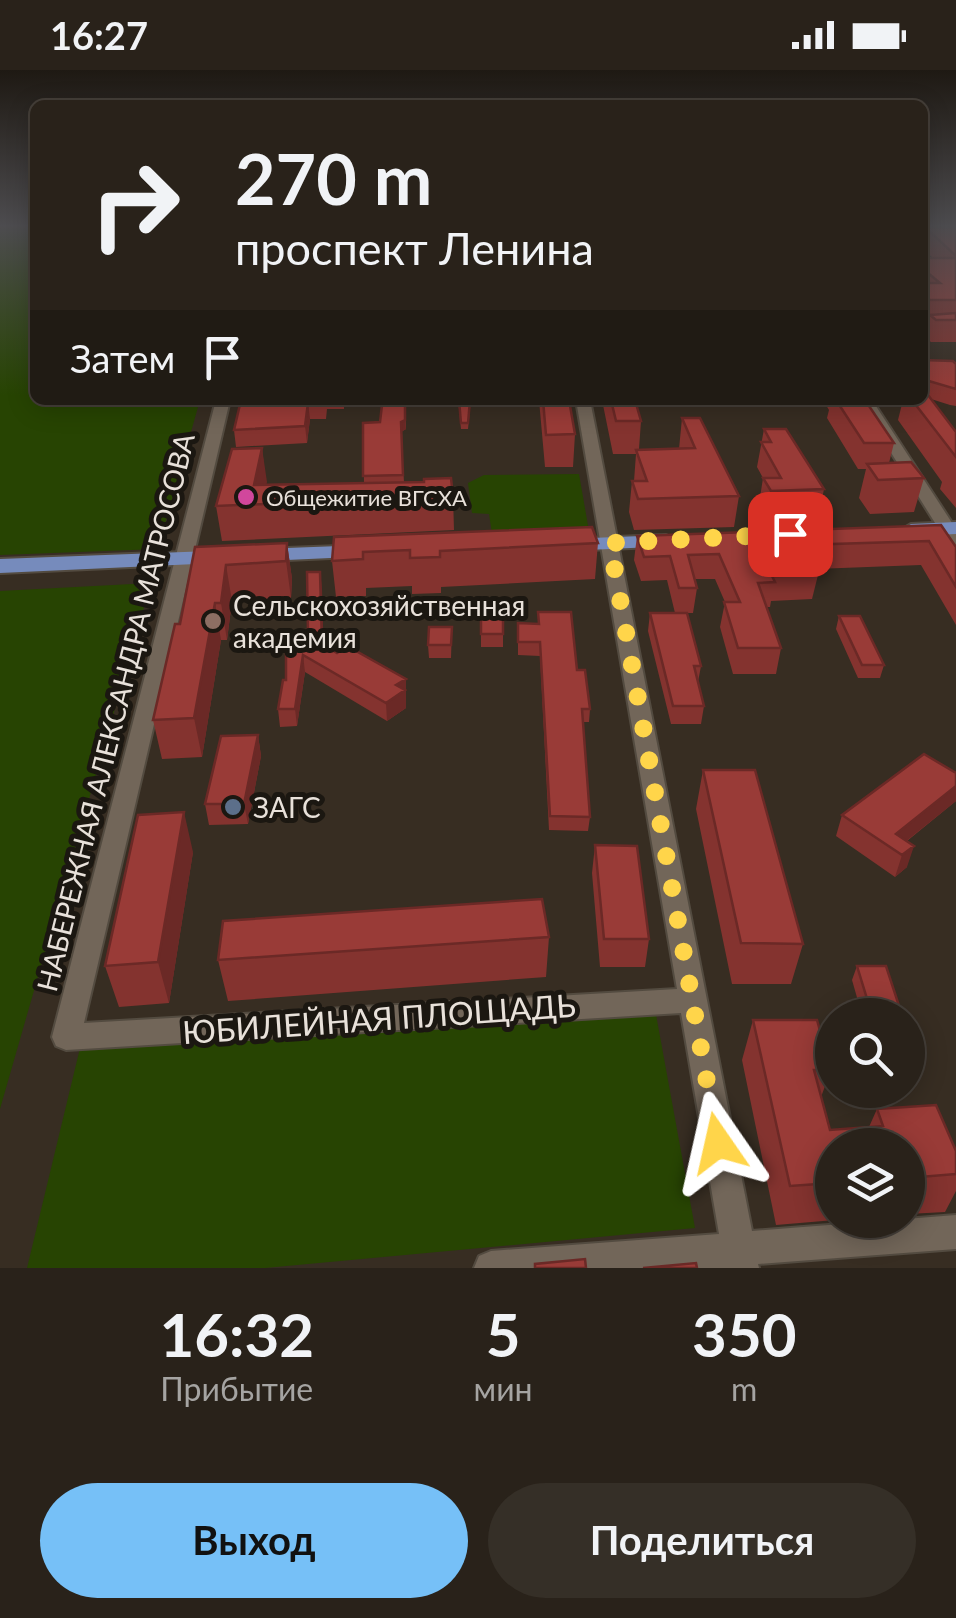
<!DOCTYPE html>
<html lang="ru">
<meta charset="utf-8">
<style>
body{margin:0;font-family:Lato,sans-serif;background:#352f27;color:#f1f3f6;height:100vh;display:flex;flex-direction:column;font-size:38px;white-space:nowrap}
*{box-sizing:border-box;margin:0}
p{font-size:32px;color:#a5a4a2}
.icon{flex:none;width:55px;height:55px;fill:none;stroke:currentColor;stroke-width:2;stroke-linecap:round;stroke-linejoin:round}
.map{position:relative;height:1198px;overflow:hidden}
.sheet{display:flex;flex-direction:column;background:#29221a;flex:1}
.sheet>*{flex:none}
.hud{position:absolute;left:30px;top:30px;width:898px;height:305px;border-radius:15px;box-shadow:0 5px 25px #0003,0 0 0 2px #453f39;background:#29221a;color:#f1f3f6;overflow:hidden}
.controls{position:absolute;left:815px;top:928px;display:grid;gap:20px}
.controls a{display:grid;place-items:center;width:110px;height:110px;border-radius:50%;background:#29221a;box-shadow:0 5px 25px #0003,0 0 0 2px #453f39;font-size:50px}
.pin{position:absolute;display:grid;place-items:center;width:85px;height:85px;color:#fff;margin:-42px;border-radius:20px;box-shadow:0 5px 15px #0006}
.me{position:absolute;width:110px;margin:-55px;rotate:349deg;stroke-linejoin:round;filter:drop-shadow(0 0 8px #0008)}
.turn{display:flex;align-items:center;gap:35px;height:210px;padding:0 40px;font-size:45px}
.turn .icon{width:130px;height:130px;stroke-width:2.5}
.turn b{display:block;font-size:70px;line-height:85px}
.then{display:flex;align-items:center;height:95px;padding:0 40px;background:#0003;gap:20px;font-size:38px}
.eta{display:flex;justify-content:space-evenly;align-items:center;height:170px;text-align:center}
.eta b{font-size:60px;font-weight:700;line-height:70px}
.cta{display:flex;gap:20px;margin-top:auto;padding:20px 40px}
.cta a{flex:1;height:115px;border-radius:60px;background:#76c0f7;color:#111;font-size:40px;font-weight:700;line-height:115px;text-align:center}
.cta a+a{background:#352f27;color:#f1f3f6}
.status{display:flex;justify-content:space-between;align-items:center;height:70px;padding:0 50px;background:#29221a;direction:ltr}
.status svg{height:28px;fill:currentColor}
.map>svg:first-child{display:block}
.green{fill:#274402}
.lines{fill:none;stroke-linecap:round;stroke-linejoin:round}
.minor-casing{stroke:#534b40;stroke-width:4}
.major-casing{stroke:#534b40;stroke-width:4}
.minor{fill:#726659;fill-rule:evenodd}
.major{fill:#768bbc;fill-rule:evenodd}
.wall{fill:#84332f}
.shaded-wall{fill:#6b2926}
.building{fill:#993b37;stroke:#6b2926;stroke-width:2.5}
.route{stroke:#ffd54a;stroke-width:18;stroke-dasharray:0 32.4}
.hotel-dot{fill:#d1479c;stroke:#1b1711;stroke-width:4}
.education-dot{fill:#8d6e63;stroke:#1b1711;stroke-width:4}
.service-dot{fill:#5c6f8a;stroke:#1b1711;stroke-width:4}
.labels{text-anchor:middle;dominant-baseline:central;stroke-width:10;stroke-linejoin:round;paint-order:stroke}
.far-poi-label{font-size:22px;fill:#e8e1da;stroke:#1b1711;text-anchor:start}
.poi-label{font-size:28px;fill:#e8e1da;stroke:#1b1711;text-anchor:start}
.street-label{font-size:28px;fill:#e8e1da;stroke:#1b1711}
.near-street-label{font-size:32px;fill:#e8e1da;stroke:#1b1711}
</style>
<div class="status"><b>16:27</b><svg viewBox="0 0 49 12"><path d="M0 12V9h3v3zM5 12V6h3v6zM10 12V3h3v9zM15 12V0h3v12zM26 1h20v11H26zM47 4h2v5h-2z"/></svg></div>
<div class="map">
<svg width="956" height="1198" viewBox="0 0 956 1198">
<rect width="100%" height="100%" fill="#372d22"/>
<path class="green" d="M0 157H35V330H200L158 479 0 485Z
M579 404 590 467 493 470 489 444 472 443 468 413 484 405Z
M151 513 0 1039V521Z
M655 939 695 1158 265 1198H27L80 978Z"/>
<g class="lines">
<defs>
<path id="minor" d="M956 254V262L922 263V255Z
M216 330H230L84 953 677 919 576 330H590L752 1161 956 1145V1179L758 1194 759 1198H474L479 1186 491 1181 719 1164 681 943 66 980 56 976 52 967Z
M858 330H872L956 459V477L947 472Z"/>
<path id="major" d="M956 452V464L911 466 901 460 911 454Z
M666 465 677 471 674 476 566 481 555 475 566 469Z
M366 475 377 481 374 486 0 503V489Z"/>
</defs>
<use href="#minor" class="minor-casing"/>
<use href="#major" class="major-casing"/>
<use href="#minor" class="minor"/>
<use href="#major" class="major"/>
</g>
<path class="wall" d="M922 157H956V272H931L925 267 929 251H922V188H933L922 178Z
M922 290 956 294V336L950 335 931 329 956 362V438L940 419 942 412 898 350 903 330H922Z
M241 330H344V339H327L326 349H310L307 373 236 377 234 360Z
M458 330H471L468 359H461Z
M539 330H569L575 364 573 397H545Z
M602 330H635L641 351 639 379H679L682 348 739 426 734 457 634 460 629 442 632 411H634L636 384H613Z
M823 330H865L894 373 889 393 924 408 914 442 870 444 859 428 866 399H858L827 348 829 340Z
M405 334 406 359 401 362 404 412H424L453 426 454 460 222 471 216 436 262 378 266 414 364 413 363 353 380 352Z
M764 359 824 419 819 445 766 447 759 434 763 408 757 397Z
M941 455 956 477V555L921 495 815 499 818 505 812 529 771 531 770 537H767L781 578 776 604H733L720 557 725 532 715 509H694L697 518 693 543H675L667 510 641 511 634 490 637 466Z
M334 467 598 473 595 509 441 517V523L412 524V516L366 518V526L336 527 332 491Z
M287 473 292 509 291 528 232 531 227 570H221L202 687 162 689 153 650 180 554 195 477Z
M320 502 324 575 337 583 406 609V638L387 651 305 602 297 656 280 657 278 639 308 564Z
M538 542 577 600 590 639 589 652H583L590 747 588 761 549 760 540 586 518 585V553L538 554Z
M650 543 701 596 698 612 704 636 701 654H671L648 561Z
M481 546H503V577H481Z
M839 546 884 595 880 608H858L836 559Z
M452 557 451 588H429L428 575Z
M258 665 261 686 248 754 209 755 205 734Z
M703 700 803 874 791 914H732L696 739Z
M956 703V731L907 771V797L895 807 836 766 842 745Z
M595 775 649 869 645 897H600L592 803Z
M193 782 169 933 119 937 105 896Z
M549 867 546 907 228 931 218 890Z
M857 896 902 945H862L852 910Z
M753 950 831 1000 821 1027 830 1060 869 1057 877 1039 956 1081V1121L945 1142 908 1144V1075H832V1150H835L776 1155 742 990Z
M908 963 914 984 908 998Z"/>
<path class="shaded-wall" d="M308 333 310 349 307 373 305 356Z
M405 350 406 359 401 362V352Z
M262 378 267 412 262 434 254 415Z
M287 473 292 509 291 528 286 491Z
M226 495 232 531 227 570 221 533Z
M320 502 322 518 324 591 322 574Z
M215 533 221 570 202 687 194 648Z
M303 585 305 602 297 656 295 639Z
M406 609V638L387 651 386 633 396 615Z
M258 665 261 686 248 754 244 734Z
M956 716V731L895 780 896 764Z
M184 742 193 782 169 933 158 892Z
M914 776 907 797 895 807 902 785Z"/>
<path class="building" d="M925 157H956V186Z
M922 188H956V230H927L924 239 922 238V213H940L922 198Z
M956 243V250H936L930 245Z
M922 290 953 291 956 294V319L922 309Z
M922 321H925L956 362V387L912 330H922Z
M241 330H325V332L308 333 305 356 234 360Z
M459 330H470L468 353H461Z
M543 330H569L575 364 546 365Z
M611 330H635L641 351H616Z
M836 330H865L894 373H864Z
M405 334V350L401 352 403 405 363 406V353L380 352 382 335Z
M682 348H700L739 426 638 429 632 411H647L636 380 695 378Z
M764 359H786L824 419 771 421 763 408H781L761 372H771Z
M262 378 254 415 424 412V409L451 408 453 426 216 436 232 379Z
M911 392 924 408 878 410 867 394Z
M941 455 956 477V517L929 471 801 475 818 505 772 506 775 512 758 513 781 578H738L724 532H740L719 484 688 485 697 518H679L670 486 644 487 637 466Z
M592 457 598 473 440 481V487L410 488V480L363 482V489L332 491 334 467Z
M287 473 286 491 226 495 221 533H215L194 648 153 650 175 554H180L195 477Z
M307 502H320L322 574 337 583 347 576 406 609 396 615 405 620 386 633 303 585 295 639H278L283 610H286V565L308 564Z
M538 542H571L577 600H585L590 639H582L590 747 550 746 540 572H518V553L539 554Z
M650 543H687L701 596H694L704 636H673Z
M481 546H503V564H481Z
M839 546H860L884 595H862Z
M429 557H452L451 575H428Z
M258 665 244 734H205L221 666Z
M924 684 956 703V716L896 764 914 776 902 785 842 745Z
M703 700H755L803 874 741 873Z
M184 742 158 892 105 896 138 745Z
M595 775 637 776 649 869H604Z
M542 829 549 867 218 890 223 851Z
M857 896H886L902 945H872Z
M753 950H817L831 1000H814L830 1060 883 1056 877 1039 936 1035 956 1081V1104L908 1108V1075H832V1113L790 1116Z
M908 963 914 984 908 983Z
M585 1189 586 1198H535V1194Z
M696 1193 697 1198H643Z"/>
<linearGradient id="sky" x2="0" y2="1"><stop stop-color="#1e1913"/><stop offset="0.48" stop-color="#4d4c4f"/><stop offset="1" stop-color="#4d4c4f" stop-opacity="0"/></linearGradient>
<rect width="956" height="325" fill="url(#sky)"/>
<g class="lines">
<path class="route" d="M718 1073 610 473 790 464"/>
</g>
<circle class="hotel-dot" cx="246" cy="427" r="10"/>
<circle class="education-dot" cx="213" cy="551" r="10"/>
<circle class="service-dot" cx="233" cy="737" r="10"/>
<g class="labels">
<g class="far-poi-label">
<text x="266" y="427">Общежитие ВГСХА</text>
</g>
<g class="poi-label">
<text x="233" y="535">Сельскохозяйственная<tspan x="233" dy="32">академия</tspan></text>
<text x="253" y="737">ЗАГС</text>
</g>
<g class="street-label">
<text transform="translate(115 642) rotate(-76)">НАБЕРЕЖНАЯ АЛЕКСАНДРА МАТРОСОВА</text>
</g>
<g class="near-street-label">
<text transform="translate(379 948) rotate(-4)">ЮБИЛЕЙНАЯ ПЛОЩАДЬ</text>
</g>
</g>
</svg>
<div class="controls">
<a><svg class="icon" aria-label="search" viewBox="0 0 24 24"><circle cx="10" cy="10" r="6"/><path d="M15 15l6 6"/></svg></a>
<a><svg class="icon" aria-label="layers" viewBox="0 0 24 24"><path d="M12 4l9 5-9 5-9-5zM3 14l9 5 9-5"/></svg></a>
</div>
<div class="pin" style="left:790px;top:464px;background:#d93025"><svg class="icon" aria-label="arrive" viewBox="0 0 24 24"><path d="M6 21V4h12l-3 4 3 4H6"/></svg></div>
<svg class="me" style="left:718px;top:1073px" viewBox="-20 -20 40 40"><path d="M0-17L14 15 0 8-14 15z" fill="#ffd54a" stroke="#fff" stroke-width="4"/></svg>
<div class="hud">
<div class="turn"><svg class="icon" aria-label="right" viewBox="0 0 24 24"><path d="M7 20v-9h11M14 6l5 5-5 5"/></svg><div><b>270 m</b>проспект Ленина</div></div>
<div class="then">Затем<svg class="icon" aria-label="arrive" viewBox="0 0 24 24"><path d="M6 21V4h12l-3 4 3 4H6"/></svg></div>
</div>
</div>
<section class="sheet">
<div class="eta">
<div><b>16:32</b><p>Прибытие</p></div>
<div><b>5</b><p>мин</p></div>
<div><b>350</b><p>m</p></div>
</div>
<div class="cta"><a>Выход</a><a>Поделиться</a></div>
</section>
